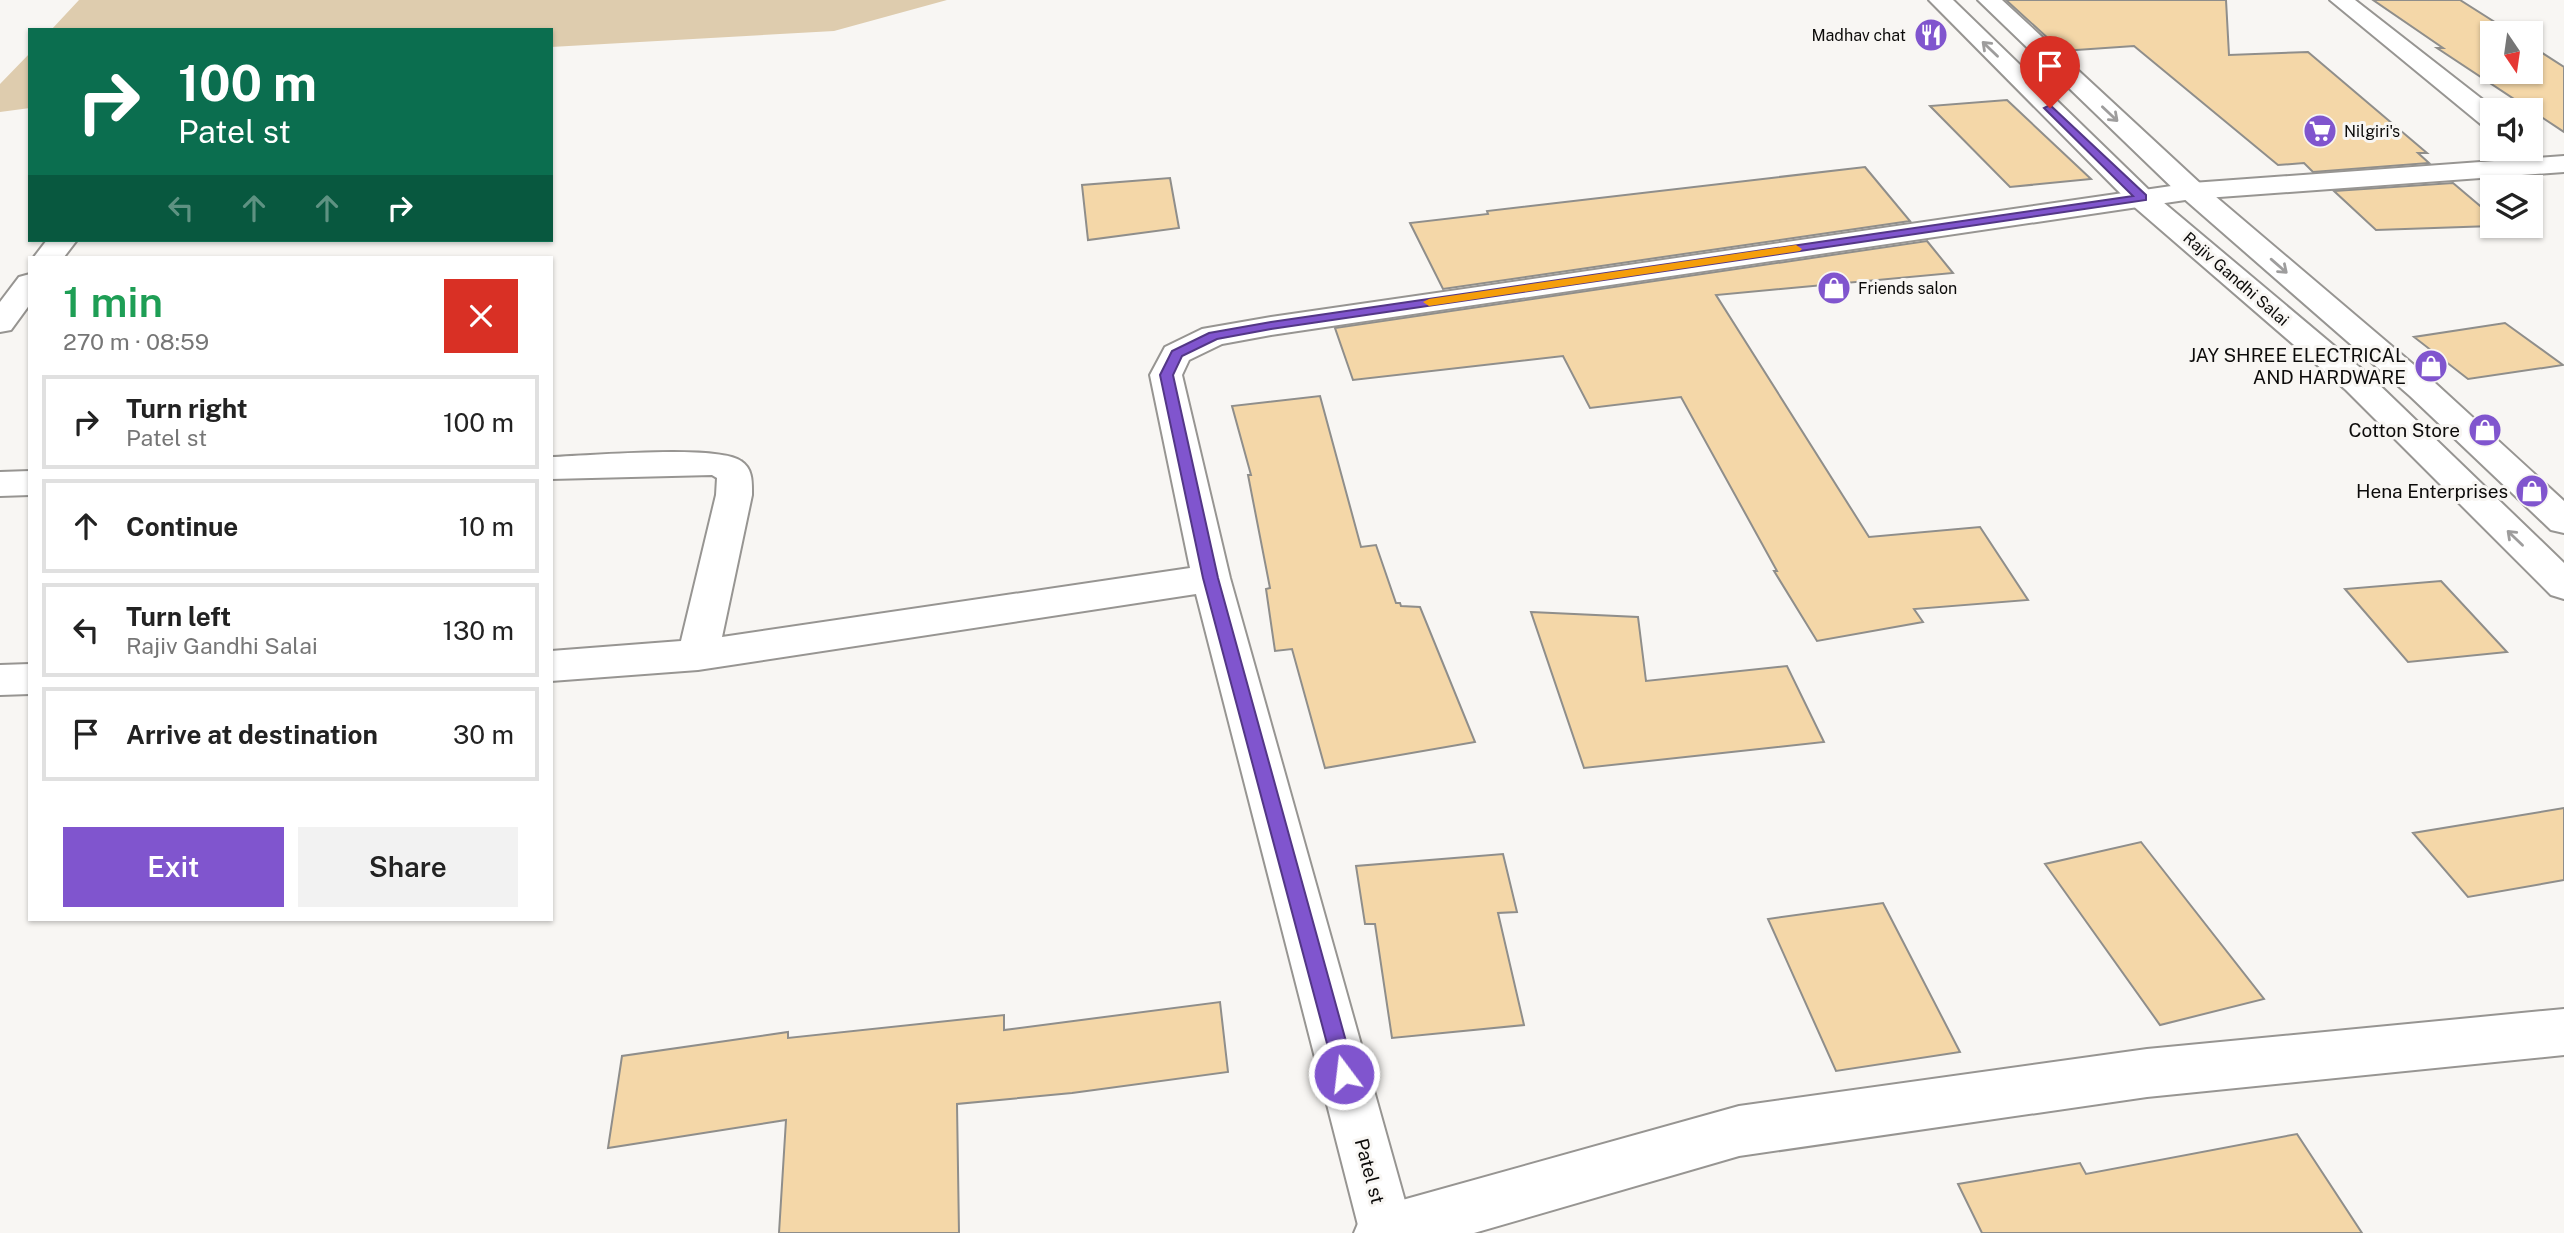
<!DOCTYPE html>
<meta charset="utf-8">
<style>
body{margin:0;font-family:"Public Sans",sans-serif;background:#f2f2f2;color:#222;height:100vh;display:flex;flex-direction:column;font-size:26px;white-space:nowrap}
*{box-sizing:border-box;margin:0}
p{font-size:23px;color:#767676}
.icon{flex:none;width:38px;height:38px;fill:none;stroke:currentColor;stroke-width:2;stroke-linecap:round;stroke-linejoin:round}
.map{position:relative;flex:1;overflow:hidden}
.drawer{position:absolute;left:28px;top:256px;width:525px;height:665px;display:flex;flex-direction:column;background:#fff;border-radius:0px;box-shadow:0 2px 5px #0004}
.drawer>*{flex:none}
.guide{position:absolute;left:28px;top:28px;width:525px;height:214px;border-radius:0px;box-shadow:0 2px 5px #0004;background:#0b6e4f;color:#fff;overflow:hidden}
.needle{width:46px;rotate:167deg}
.buttons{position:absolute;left:2480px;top:21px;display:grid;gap:14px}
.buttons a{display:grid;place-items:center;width:63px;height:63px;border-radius:0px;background:#fff;box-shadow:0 2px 5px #0004;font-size:35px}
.pin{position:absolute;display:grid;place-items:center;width:60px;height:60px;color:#fff;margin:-72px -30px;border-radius:50% 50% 50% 0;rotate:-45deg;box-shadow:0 0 7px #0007}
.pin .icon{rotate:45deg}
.me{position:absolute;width:77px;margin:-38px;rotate:345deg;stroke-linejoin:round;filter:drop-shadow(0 0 5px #0008)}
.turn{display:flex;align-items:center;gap:24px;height:147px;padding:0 35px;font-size:32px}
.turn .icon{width:91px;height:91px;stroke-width:2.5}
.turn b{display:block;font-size:49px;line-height:60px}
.lanes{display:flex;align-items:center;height:66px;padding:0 35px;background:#0003;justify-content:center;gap:35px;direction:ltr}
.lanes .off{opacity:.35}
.round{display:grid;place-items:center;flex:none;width:74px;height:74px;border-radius:0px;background:#f2f2f2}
.head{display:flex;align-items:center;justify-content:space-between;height:119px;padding:0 35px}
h1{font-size:42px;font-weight:600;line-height:52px;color:#1e9e55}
.button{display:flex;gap:14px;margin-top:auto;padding:14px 35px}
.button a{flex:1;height:80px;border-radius:0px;background:#8055ce;color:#fff;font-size:28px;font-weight:600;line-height:80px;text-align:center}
.button a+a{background:#f2f2f2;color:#222}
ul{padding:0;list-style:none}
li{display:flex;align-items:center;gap:21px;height:94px;margin:0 14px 10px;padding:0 21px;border:4px solid #e0e0e0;border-radius:0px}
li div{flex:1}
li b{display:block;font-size:26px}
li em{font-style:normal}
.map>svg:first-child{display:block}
.green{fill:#deccae}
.building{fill:#f4d7a8;stroke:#8f8e8b;stroke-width:2}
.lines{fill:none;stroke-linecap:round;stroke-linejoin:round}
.minor-casing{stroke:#979592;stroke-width:4}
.tertiary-casing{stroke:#979592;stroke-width:4}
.primary-casing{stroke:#979592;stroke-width:4}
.minor{fill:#fff;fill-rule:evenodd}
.tertiary{fill:#fff;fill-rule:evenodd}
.primary{fill:#fff;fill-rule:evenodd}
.oneway{stroke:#9e9d9d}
.route{fill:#8055ce;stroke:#533786;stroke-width:2}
.slow{fill:#f59e0b}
.labels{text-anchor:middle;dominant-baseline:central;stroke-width:6;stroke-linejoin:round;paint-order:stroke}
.far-poi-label{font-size:16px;fill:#0c0b0a;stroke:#f8f6f3;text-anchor:start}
.far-street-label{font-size:16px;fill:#0c0b0a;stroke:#f8f6f3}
.poi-label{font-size:19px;fill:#0c0b0a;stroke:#f8f6f3;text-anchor:end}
.street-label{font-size:19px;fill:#0c0b0a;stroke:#f8f6f3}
</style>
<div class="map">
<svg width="2564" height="1233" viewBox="0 0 2564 1233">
<rect width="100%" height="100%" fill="#f8f6f3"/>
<path class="green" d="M79 0H947L834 31 551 47V30H51Z
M30 53V108L0 112V84Z"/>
<path class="building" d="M2006 0H2226L2229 55 2308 52 2427 153H2418L2429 163 2313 172 2304 163 2278 165 2134 46 2062 51Z
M2373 0H2460L2512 33H2492V72H2530V45L2564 67V132L2437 48H2443Z
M2007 100 2091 179 2010 187 1930 106Z
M1865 167 1910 221 1443 289 1410 223 1488 214 1487 211Z
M1170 178 1179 228 1088 240 1082 185Z
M2453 183 2492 216V226L2376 230 2334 191Z
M1927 241 1953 273 1716 295 1869 537 1980 527 2028 600 1914 609 1923 622 1817 641 1774 571H1777L1681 397 1590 408 1563 356 1353 380 1335 328Z
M2505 323 2563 365 2468 379 2414 337Z
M1320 396 1361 547 1376 545 1396 603H1400L1401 606 1420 607 1475 742 1325 768 1292 649 1275 651 1266 589 1270 588 1248 475H1251L1232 406Z
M2441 581 2507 652 2408 662 2345 589Z
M1531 612 1638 617 1646 681 1787 666 1824 742 1584 768Z
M2564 808V880L2468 897 2413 833Z
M2141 842 2264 999 2160 1025 2045 864Z
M1503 854 1517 912 1498 913 1524 1025 1392 1038 1375 924H1365L1356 866Z
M1883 903 1960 1052 1836 1071 1768 919Z
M1220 1002 1228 1072 1072 1093 957 1104 959 1233H779L786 1120 608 1148 622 1056 788 1032V1038L1004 1015V1030Z
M2297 1134 2362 1233H1982L1958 1184 2080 1163 2086 1174Z"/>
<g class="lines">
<defs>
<path id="minor" d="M2330 0H2355L2496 110H2492V128L2483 126Z
M2564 156V172L2192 199 1271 335 1222 344 1189 360 1182 375 1230 578 1414 1233H1360L1196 594 698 670 551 681V651L681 641 716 495 717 478 712 475 551 479V457C586 456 718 444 741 461 753 469 752 482 752 495L722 637 1190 568 1150 375 1165 347 1202 329 1271 317 2192 183Z
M47 240H77L64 257H34Z
M30 274V304L11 330 0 332V302L19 277Z
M30 471V495L0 496V472Z
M30 664V694L0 695V665Z"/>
<path id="tertiary" d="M2564 1009V1055L2147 1097 1739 1156 1474 1233H1354L1362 1214 1381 1206 1739 1106 2147 1049Z"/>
<path id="primary" d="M1929 0H1953L2151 192 2370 376 2564 563V599L2551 595 2346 390 2131 204Z
M1978 0H2002L2202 185 2434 382 2564 501V533L2551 530 2410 396 2182 197Z"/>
</defs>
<use href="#minor" class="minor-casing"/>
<use href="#tertiary" class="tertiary-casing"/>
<use href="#primary" class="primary-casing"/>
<use href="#minor" class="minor"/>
<use href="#tertiary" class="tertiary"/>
<use href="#primary" class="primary"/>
</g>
<defs><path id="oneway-shaft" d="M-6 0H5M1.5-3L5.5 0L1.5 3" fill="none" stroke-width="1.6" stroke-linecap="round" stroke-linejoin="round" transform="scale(1.75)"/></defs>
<g class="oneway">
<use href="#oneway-shaft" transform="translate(1990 49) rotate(-136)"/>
<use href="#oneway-shaft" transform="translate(2110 114) rotate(43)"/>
<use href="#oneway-shaft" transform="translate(2279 266) rotate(41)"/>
<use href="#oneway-shaft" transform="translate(2515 538) rotate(-136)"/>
</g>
<path class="route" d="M2050 105 2146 195V200L1271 329 1217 339 1182 356 1173 375 1218 578 1355 1074 1352 1081 1344 1084 1337 1081 1203 578 1160 375 1172 351 1209 333 1271 322 2133 196 2046 110 2044 108Z"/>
<path class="slow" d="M1796 245 1802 249 1800 251 1429 306 1423 302 1429 299Z"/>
<defs>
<symbol id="restaurant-disc" viewBox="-11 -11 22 22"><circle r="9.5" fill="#8055ce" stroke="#f8f6f3"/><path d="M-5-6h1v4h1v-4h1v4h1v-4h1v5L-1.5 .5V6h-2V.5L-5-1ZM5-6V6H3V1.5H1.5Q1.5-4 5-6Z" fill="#fff"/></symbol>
<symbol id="supermarket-disc" viewBox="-11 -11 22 22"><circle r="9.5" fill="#8055ce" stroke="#f8f6f3"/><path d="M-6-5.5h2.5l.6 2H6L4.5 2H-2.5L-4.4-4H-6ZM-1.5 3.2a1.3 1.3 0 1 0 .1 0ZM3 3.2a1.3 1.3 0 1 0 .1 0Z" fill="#fff"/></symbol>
<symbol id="shop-disc" viewBox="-11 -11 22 22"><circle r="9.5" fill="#8055ce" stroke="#f8f6f3"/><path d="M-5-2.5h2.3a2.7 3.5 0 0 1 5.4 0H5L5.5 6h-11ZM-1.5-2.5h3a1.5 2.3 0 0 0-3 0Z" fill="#fff"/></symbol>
</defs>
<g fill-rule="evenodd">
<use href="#restaurant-disc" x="1912" y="16" width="38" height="38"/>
<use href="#supermarket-disc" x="2301" y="112" width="38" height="38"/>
<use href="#shop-disc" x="1815" y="269" width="38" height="38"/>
<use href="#shop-disc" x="2412" y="347" width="38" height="38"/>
<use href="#shop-disc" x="2466" y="411" width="38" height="38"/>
<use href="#shop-disc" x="2513" y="472" width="38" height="38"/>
</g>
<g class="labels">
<g class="far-poi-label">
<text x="1906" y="35" text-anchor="end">Madhav chat</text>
<text x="2344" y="131">Nilgiri's</text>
<text x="1858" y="288">Friends salon</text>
</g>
<g class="far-street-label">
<text transform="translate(2236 279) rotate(41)">Rajiv Gandhi Salai</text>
</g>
<g class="poi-label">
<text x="2406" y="355">JAY SHREE ELECTRICAL<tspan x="2406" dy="22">AND HARDWARE</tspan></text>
<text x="2460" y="430">Cotton Store</text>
<text x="2508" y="491">Hena Enterprises</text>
</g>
<g class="street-label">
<text transform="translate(1370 1171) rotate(75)">Patel st</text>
</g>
</g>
</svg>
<div class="buttons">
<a><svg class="needle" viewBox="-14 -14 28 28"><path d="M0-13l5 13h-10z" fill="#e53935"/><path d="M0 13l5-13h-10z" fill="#767676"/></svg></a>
<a><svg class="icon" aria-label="sound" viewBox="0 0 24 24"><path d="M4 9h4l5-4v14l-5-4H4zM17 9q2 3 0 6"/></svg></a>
<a><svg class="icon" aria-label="layers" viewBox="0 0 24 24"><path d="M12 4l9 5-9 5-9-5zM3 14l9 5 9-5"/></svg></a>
</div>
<div class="pin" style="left:2050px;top:108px;background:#d93025"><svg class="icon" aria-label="arrive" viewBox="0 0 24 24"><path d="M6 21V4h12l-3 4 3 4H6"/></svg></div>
<svg class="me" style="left:1344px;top:1074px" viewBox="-20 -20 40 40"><circle r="17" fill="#8055ce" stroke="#fff" stroke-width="3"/><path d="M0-11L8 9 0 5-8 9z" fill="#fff"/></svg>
<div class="guide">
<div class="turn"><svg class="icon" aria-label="right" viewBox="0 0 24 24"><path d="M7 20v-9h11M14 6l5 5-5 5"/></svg><div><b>100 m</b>Patel st</div></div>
<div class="lanes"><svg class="icon off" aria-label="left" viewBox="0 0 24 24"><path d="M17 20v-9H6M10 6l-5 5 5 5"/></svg><svg class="icon off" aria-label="ahead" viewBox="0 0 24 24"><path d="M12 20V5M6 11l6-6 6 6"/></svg><svg class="icon off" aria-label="ahead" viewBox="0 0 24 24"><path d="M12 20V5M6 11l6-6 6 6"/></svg><svg class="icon" aria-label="right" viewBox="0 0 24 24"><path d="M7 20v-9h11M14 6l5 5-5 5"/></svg></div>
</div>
<section class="drawer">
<div class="head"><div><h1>1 min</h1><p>270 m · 08:59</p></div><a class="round" style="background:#d93025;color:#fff"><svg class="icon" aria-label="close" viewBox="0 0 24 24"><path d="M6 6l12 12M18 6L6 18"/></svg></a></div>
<ul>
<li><svg class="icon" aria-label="right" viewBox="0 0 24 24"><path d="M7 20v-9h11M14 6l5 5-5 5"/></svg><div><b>Turn right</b><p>Patel st</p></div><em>100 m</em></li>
<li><svg class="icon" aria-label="ahead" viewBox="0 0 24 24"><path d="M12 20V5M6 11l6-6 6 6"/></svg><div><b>Continue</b></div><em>10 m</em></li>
<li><svg class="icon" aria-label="left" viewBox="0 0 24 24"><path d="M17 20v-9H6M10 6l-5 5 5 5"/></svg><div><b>Turn left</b><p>Rajiv Gandhi Salai</p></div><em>130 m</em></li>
<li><svg class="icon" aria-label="arrive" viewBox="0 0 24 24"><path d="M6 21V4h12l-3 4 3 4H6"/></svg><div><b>Arrive at destination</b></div><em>30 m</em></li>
</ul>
<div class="button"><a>Exit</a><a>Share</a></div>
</section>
</div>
